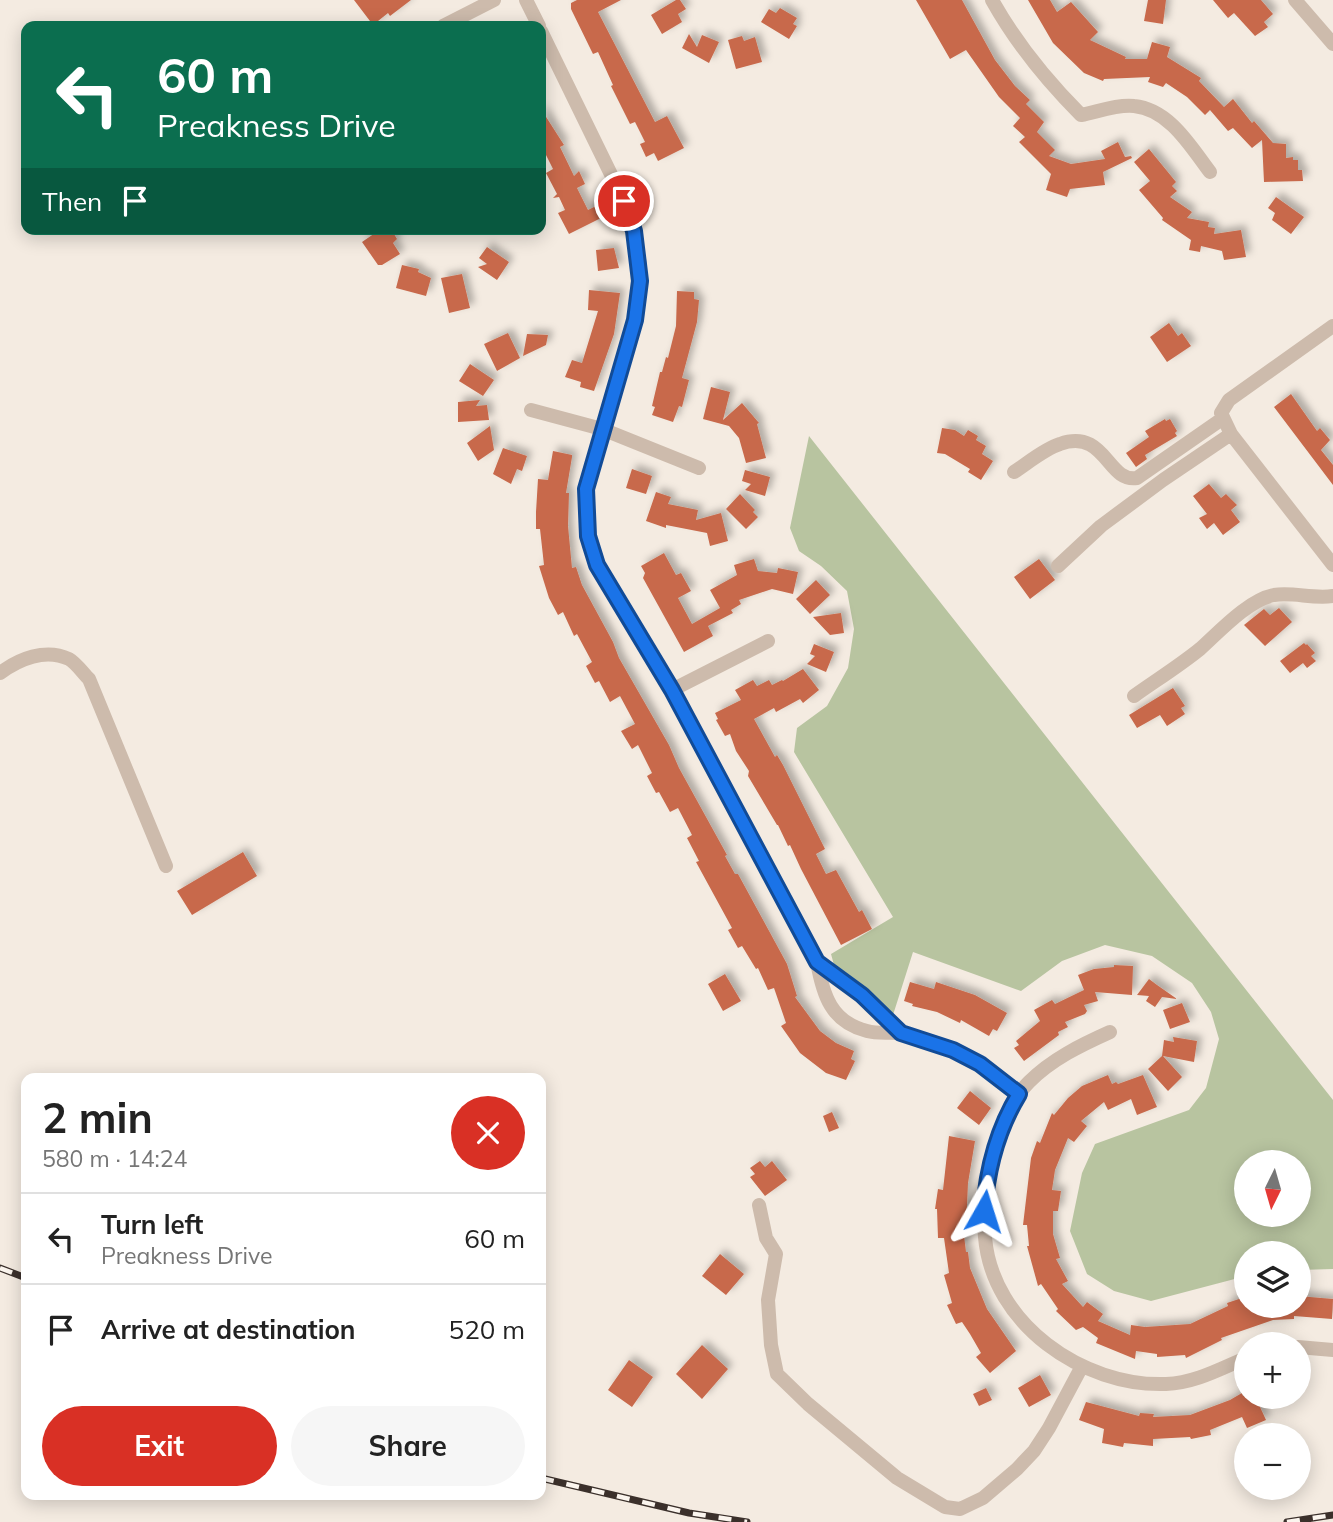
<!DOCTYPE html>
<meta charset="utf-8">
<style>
body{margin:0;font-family:Mulish,sans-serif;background:#f6f6f6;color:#222;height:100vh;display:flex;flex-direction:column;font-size:26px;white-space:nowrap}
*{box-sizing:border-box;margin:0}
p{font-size:23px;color:#767676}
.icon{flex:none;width:38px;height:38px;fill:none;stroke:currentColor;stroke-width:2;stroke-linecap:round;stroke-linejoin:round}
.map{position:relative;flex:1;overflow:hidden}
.details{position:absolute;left:21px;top:1073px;width:525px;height:427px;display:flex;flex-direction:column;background:#fff;border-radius:14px;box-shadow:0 4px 18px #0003}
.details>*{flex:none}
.banner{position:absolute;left:21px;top:21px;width:525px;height:214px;border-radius:14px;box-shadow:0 4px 18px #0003;background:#0b6e4f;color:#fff;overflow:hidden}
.needle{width:46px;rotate:185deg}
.buttons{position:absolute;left:1234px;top:1150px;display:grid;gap:14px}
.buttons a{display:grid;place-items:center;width:77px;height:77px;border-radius:50%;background:#fff;box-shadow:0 4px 18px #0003;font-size:35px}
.pin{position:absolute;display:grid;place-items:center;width:60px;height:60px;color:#fff;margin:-30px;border:4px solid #fff;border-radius:50%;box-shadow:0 2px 7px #0007}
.me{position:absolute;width:77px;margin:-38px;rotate:6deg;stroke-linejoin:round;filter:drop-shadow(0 0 5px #0008)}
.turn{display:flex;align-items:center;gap:24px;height:147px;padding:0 21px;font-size:32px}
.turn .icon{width:91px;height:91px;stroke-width:2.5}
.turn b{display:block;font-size:49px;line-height:60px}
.then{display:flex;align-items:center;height:66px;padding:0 21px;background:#0003;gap:14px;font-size:26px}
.round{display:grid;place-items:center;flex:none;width:74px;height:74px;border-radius:37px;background:#f6f6f6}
.headline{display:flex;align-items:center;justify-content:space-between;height:119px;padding:0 21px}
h1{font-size:42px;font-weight:700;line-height:52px}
.button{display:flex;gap:14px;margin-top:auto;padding:14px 21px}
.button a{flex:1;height:80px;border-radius:42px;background:#d93025;color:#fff;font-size:28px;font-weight:700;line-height:80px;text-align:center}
.button a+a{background:#f6f6f6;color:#222}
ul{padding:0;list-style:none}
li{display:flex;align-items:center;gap:21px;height:91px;padding:0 21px;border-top:2px solid #e0e0e0}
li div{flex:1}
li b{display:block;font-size:26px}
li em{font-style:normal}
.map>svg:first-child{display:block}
.green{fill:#b8c4a0;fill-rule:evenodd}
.building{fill:#c8694b;filter:url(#shadow)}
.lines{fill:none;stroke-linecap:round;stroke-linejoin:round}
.minor{stroke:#cdbbac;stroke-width:14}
.rail-casing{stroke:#3b302b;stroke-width:7}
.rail{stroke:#fbf5ee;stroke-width:4.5;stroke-dasharray:13;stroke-linecap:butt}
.route-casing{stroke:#114b97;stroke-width:18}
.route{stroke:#1a73e8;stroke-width:12}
</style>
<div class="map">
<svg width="1333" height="1522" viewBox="0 0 1333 1522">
<defs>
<filter id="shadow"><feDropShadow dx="5" dy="-5" stdDeviation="3.5" flood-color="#0004"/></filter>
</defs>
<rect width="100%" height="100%" fill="#f4ebe1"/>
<path class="green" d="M809 436 1333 1100V1269L1299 1270 1298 1253H1246V1276L1151 1301 1114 1291 1087 1274 1070 1231 1082 1173 1095 1144 1189 1110 1206 1088 1219 1039 1211 1012 1192 983 1152 956 1105 945 1062 961 1021 991 913 952 893 1015 869 991 834 965 831 954 893 917 794 752 797 728 827 706 848 668 854 629 847 591 821 566 799 551 790 528ZM1246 1162H1298V1214H1246Z"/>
<path class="building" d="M354 0H411L390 16 388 13 373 25Z
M577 0H621L598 12 655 122 667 116 684 148 658 161 654 153 646 157 640 144 645 142 635 122 630 124 611 86 613 85 598 52 593 54 591 50 571 9V3Z
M676 0H680L686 9 678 14 682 22 662 34 651 15Z
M916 0H962L995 60 1015 86 1030 100 1026 104 1044 122 1037 132 1055 150 1049 156 1071 164 1105 159 1101 151 1118 142 1125 157 1131 156 1132 158 1103 172 1105 185 1070 189 1067 197 1046 190 1051 174 1019 142 1025 137 1013 126 1020 118 999 97 966 50 950 59Z
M1028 0H1050L1057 12 1071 2 1098 32 1090 40 1126 57 1125 59H1147L1152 42 1170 47 1167 57 1201 78 1199 81 1224 107 1233 99 1252 123 1254 121 1273 143 1286 144V158L1293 157V160H1298V170H1302L1303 181 1264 182 1262 140 1252 148 1233 128 1228 131 1210 110 1205 115 1187 97 1166 83 1163 87 1148 82 1150 77 1104 79 1103 81 1084 73 1053 43Z
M1148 0H1166L1163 24 1144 21Z
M1213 0H1261L1273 14 1264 22 1268 27 1255 36 1234 13 1228 18Z
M780 8 797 18 793 24 797 26 789 39 761 22 769 9 776 13Z
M689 34 697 47 702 35 719 42 709 63 682 48Z
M742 36 744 41 755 37 762 62 736 69 728 40Z
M541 109 564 145 560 147 574 176 579 171 585 184 577 188 588 210 596 206 601 218 569 234 558 213 565 210 559 197 553 198 557 194 546 173 553 169 541 145Z
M1149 149 1176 182 1172 186 1177 191 1170 197 1192 212 1187 218 1209 222 1208 227 1215 228 1214 234 1241 230 1246 257 1224 260 1222 251 1201 246 1200 252 1189 250 1191 240 1162 220 1163 218 1139 190 1150 181 1134 162Z
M1276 197 1304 217 1291 234 1272 220 1275 213 1268 208Z
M381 229H391L397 239 393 243 400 254 382 265H378L362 242Z
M487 247 509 262 497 280 478 267 487 264 479 258Z
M614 248 619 268 598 271 596 250Z
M402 265 419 269 418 272 431 278 426 296 396 288Z
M462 274 470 308 449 313 441 278Z
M589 290 620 293 614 334 594 391 580 387 581 382 565 377 572 360 582 363 598 311 588 310Z
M677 291 694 292V299L699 300 697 322 682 378 689 380 682 407 679 406 673 422 652 415 655 407 652 406 660 372H662L666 357 668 358 676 326Z
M1169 323 1178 336 1182 333 1191 346 1167 362 1150 337Z
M508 333 520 358 497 371 484 344Z
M527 334 548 335 546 345 523 356Z
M470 364 494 380 483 396 459 381Z
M711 387 730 392 723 420 742 403 759 423 757 424 766 458 746 463 739 438 729 426 703 419Z
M1291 394 1317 431 1320 428 1330 440 1321 450 1333 465V485L1274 407Z
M480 400 476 406 487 405 489 420 458 422V402Z
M1165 419 1166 421 1170 419 1177 431 1175 433 1177 436 1145 455 1147 459 1136 467 1126 453 1149 437 1145 431Z
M490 426 494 450 478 461 467 443Z
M942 428 955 430 964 436 968 430 978 436 976 440 986 446 982 454 993 461 981 480 968 472 970 469 945 454 937 453Z
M503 448 527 456 522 471 517 469 511 484 493 474Z
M553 451 572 455V457L566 493H569L568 526 572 568 576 567 582 585 613 642 619 658 669 745 679 768 727 855 725 856 735 874H738L787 964 797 996 795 997 820 1031 836 1043 854 1051 851 1059 855 1061 846 1080 826 1073 800 1053 781 1026 786 1023 774 988 768 990 758 968 756 969 742 946 738 948 728 930 732 928 696 862 699 861 687 838 692 835 678 808 670 812 659 792 656 793 647 776 652 773 638 745 632 749 621 731 635 724 620 696 610 702 599 681 595 683 586 666 592 662 577 634 574 636 563 612 558 615 549 598 539 566 544 565 540 529H536V512L538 479 548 480Z
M632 469 652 476 646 494 626 488Z
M745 470 770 477 765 496 745 490 751 484 742 481Z
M1209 484 1221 498 1226 494 1237 505 1231 510 1240 522 1223 535 1214 523 1207 529 1199 518 1207 514 1193 496Z
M656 492 671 497 668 504 698 510 696 520 721 513 728 541 710 546 707 533 666 525V528L646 521Z
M740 494 755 510 753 512 758 517 746 529 726 509Z
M664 553 676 575 681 573 691 591 678 598 692 624 720 608 710 590 737 575 734 565 754 559 758 571 777 573 778 568 798 572 793 594 772 589 739 600 741 604 731 610 733 613 708 626 713 636 684 652 643 578 645 573 641 566Z
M1039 559 1055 580 1030 599 1014 577Z
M816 580 830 595 810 614 796 599Z
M1279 608 1292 622 1265 646 1244 625 1264 609 1270 615Z
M841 613 844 633 830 635 813 617Z
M1304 643 1306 645 1307 644 1315 653 1311 656 1316 661 1307 668 1303 663 1290 673 1280 661Z
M814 644 834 652 826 672 807 664 815 656 810 654Z
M803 669 819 690 803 703 800 699 776 712 774 708 754 719 775 757 777 755 783 765 825 849 816 854 826 874 836 870 859 912 862 910 872 929 841 945 801 869 790 845 788 846 778 825H777L748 776 749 771 736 751 730 734 725 736 716 720 718 719 715 713 741 700 735 690 753 680 757 686 769 680 772 685 782 680 783 681Z
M1173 688 1185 706 1181 708 1185 714 1167 726 1160 715 1137 728 1129 715Z
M243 852 257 876 192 915 177 891Z
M1114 965 1133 966 1132 995 1095 992 1098 1001 1084 1005 1087 1011 1085 1014 1065 1022 1068 1027 1058 1032 1059 1035 1024 1061 1014 1048 1019 1045 1016 1041 1040 1021 1034 1010 1052 1000 1055 1004 1084 990 1078 975 1094 969 1114 967Z
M725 974 741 1001 723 1011 708 984Z
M1149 979 1157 985 1177 999 1162 997 1155 1007 1146 1001 1149 996 1137 995Z
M910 982 934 989 936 982 975 995 1007 1013 997 1031 993 1029 989 1036 961 1020 960 1023 937 1012 912 1006 913 1004 904 1001Z
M1182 1003 1190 1022 1170 1029 1163 1010Z
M1173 1037 1197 1041 1194 1062 1163 1056 1182 1077 1168 1091 1148 1069 1162 1056 1164 1040 1174 1042Z
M1108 1075 1112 1084 1116 1082 1118 1084 1143 1075 1157 1107 1137 1115 1131 1099 1108 1110 1104 1102 1081 1121 1087 1126 1074 1142 1068 1138 1055 1170 1052 1190 1061 1191 1058 1211H1053V1234L1060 1258 1056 1259 1068 1281 1062 1284 1083 1307 1087 1302 1103 1314 1098 1321 1130 1335 1131 1325 1145 1327 1190 1324 1228 1306 1227 1303 1245 1297 1246 1306H1298V1296L1333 1299 1332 1319 1294 1316V1319L1273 1320 1221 1338 1222 1340 1186 1358 1185 1355 1157 1357V1354L1136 1351 1135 1359 1096 1343 1098 1338 1083 1327 1076 1330 1056 1311 1058 1309 1041 1284 1038 1286 1027 1246H1029L1027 1225H1023L1031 1158 1037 1141 1040 1143 1052 1113 1054 1115 1068 1098 1082 1086Z
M970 1091 991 1108 979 1125 957 1108Z
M832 1112 839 1128 829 1132 823 1116Z
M949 1136 975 1141 968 1183 966 1226 963 1227 966 1252H968L970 1268 987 1309 1016 1351 990 1373 976 1357 981 1353 970 1334 962 1322 956 1324 947 1305 952 1303 944 1275 949 1273 944 1238H938L937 1209H935L938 1189 943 1190Z
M760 1161 765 1167 772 1161 787 1180 765 1196 750 1177 755 1174 750 1168Z
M720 1254 744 1274 726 1295 702 1276Z
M702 1345 728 1369 702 1399 676 1374Z
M629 1360 653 1377 632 1407 608 1390Z
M1040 1375 1051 1395 1029 1407 1018 1388Z
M986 1388 992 1400 979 1406 973 1394Z
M1242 1393 1243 1396H1286V1400L1260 1407 1266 1420 1247 1428 1242 1417 1210 1430 1211 1435 1191 1439 1190 1437 1153 1439V1446L1124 1443 1123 1447 1102 1443 1104 1429 1079 1420 1086 1402 1139 1416 1140 1413 1154 1414 1153 1417 1190 1415 1230 1400Z"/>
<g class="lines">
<path class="minor" d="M526 0 539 26
M992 0C1016 43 1046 80 1081 115 1097 112 1118 104 1134 106 1169 109 1191 147 1210 172
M1295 0 1333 44
M443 26 494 0
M541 31 624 201 634 231 640 265V281L635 320 586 489V521L592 551 597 565 672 690 817 962C823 995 831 1022 867 1031 878 1034 889 1032 900 1033 917 1036 936 1043 952 1049 977 1059 998 1078 1019 1095
M1333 326 1229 400 1221 413 1231 434 1333 565
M531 410 602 429 699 468
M1014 472C1028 463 1044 449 1060 444 1106 428 1107 483 1137 478L1222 419
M1058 566 1101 526 1163 480 1231 434
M0 673C19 659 45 648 69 659 76 663 83 673 89 679L166 866
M672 690 768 641
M1134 696C1155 681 1179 666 1200 649 1219 632 1248 600 1274 595 1293 592 1313 599 1333 596
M817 962 862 994 901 1033
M1110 1032C1081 1045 1052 1059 1029 1082 1008 1103 1000 1130 992 1158 985 1183 982 1210 985 1237 992 1324 1083 1387 1166 1384 1195 1383 1220 1369 1246 1358
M759 1205 766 1238 776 1254 768 1300 771 1345 777 1374 808 1404 897 1478 945 1507 960 1509 983 1498 1017 1469 1034 1451 1049 1428 1081 1368
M1298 1347 1333 1350"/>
<defs>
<path id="rail" d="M0 1268 26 1278
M541 1478 689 1513 747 1522
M1287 1522 1333 1515"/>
</defs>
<use href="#rail" class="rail-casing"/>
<use href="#rail" class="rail"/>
</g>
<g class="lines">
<defs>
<path id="route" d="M624 201 634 231 640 281 635 320 586 489 588 536 597 565 672 690 817 962 862 995 901 1033 953 1050 980 1064 1019 1094C997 1130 987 1169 984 1211"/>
</defs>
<use href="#route" class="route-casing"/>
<use href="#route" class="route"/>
</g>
</svg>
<div class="buttons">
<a><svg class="needle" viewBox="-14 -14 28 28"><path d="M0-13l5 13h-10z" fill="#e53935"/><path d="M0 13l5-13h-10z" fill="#767676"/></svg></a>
<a><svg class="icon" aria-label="layers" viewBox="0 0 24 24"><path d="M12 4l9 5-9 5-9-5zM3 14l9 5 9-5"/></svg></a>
<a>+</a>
<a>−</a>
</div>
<div class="pin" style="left:624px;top:201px;background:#d93025"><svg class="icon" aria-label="arrive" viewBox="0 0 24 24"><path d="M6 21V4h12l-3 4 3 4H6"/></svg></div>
<svg class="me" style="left:984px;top:1211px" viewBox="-20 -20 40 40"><path d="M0-17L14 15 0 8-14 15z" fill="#1a73e8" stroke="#fff" stroke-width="4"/></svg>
<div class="banner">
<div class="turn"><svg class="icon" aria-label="left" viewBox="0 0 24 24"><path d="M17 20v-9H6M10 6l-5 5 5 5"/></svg><div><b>60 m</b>Preakness Drive</div></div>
<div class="then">Then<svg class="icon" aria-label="arrive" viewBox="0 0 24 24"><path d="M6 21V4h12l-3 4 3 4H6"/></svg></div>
</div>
<section class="details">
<div class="headline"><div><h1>2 min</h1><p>580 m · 14:24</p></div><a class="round" style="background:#d93025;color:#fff"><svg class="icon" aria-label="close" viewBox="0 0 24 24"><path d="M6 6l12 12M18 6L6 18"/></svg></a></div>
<ul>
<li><svg class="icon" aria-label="left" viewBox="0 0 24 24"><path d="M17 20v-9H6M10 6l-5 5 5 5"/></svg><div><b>Turn left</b><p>Preakness Drive</p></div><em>60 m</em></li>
<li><svg class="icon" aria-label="arrive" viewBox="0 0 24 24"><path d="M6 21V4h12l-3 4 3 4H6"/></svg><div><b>Arrive at destination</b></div><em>520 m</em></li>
</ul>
<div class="button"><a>Exit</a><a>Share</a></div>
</section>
</div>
